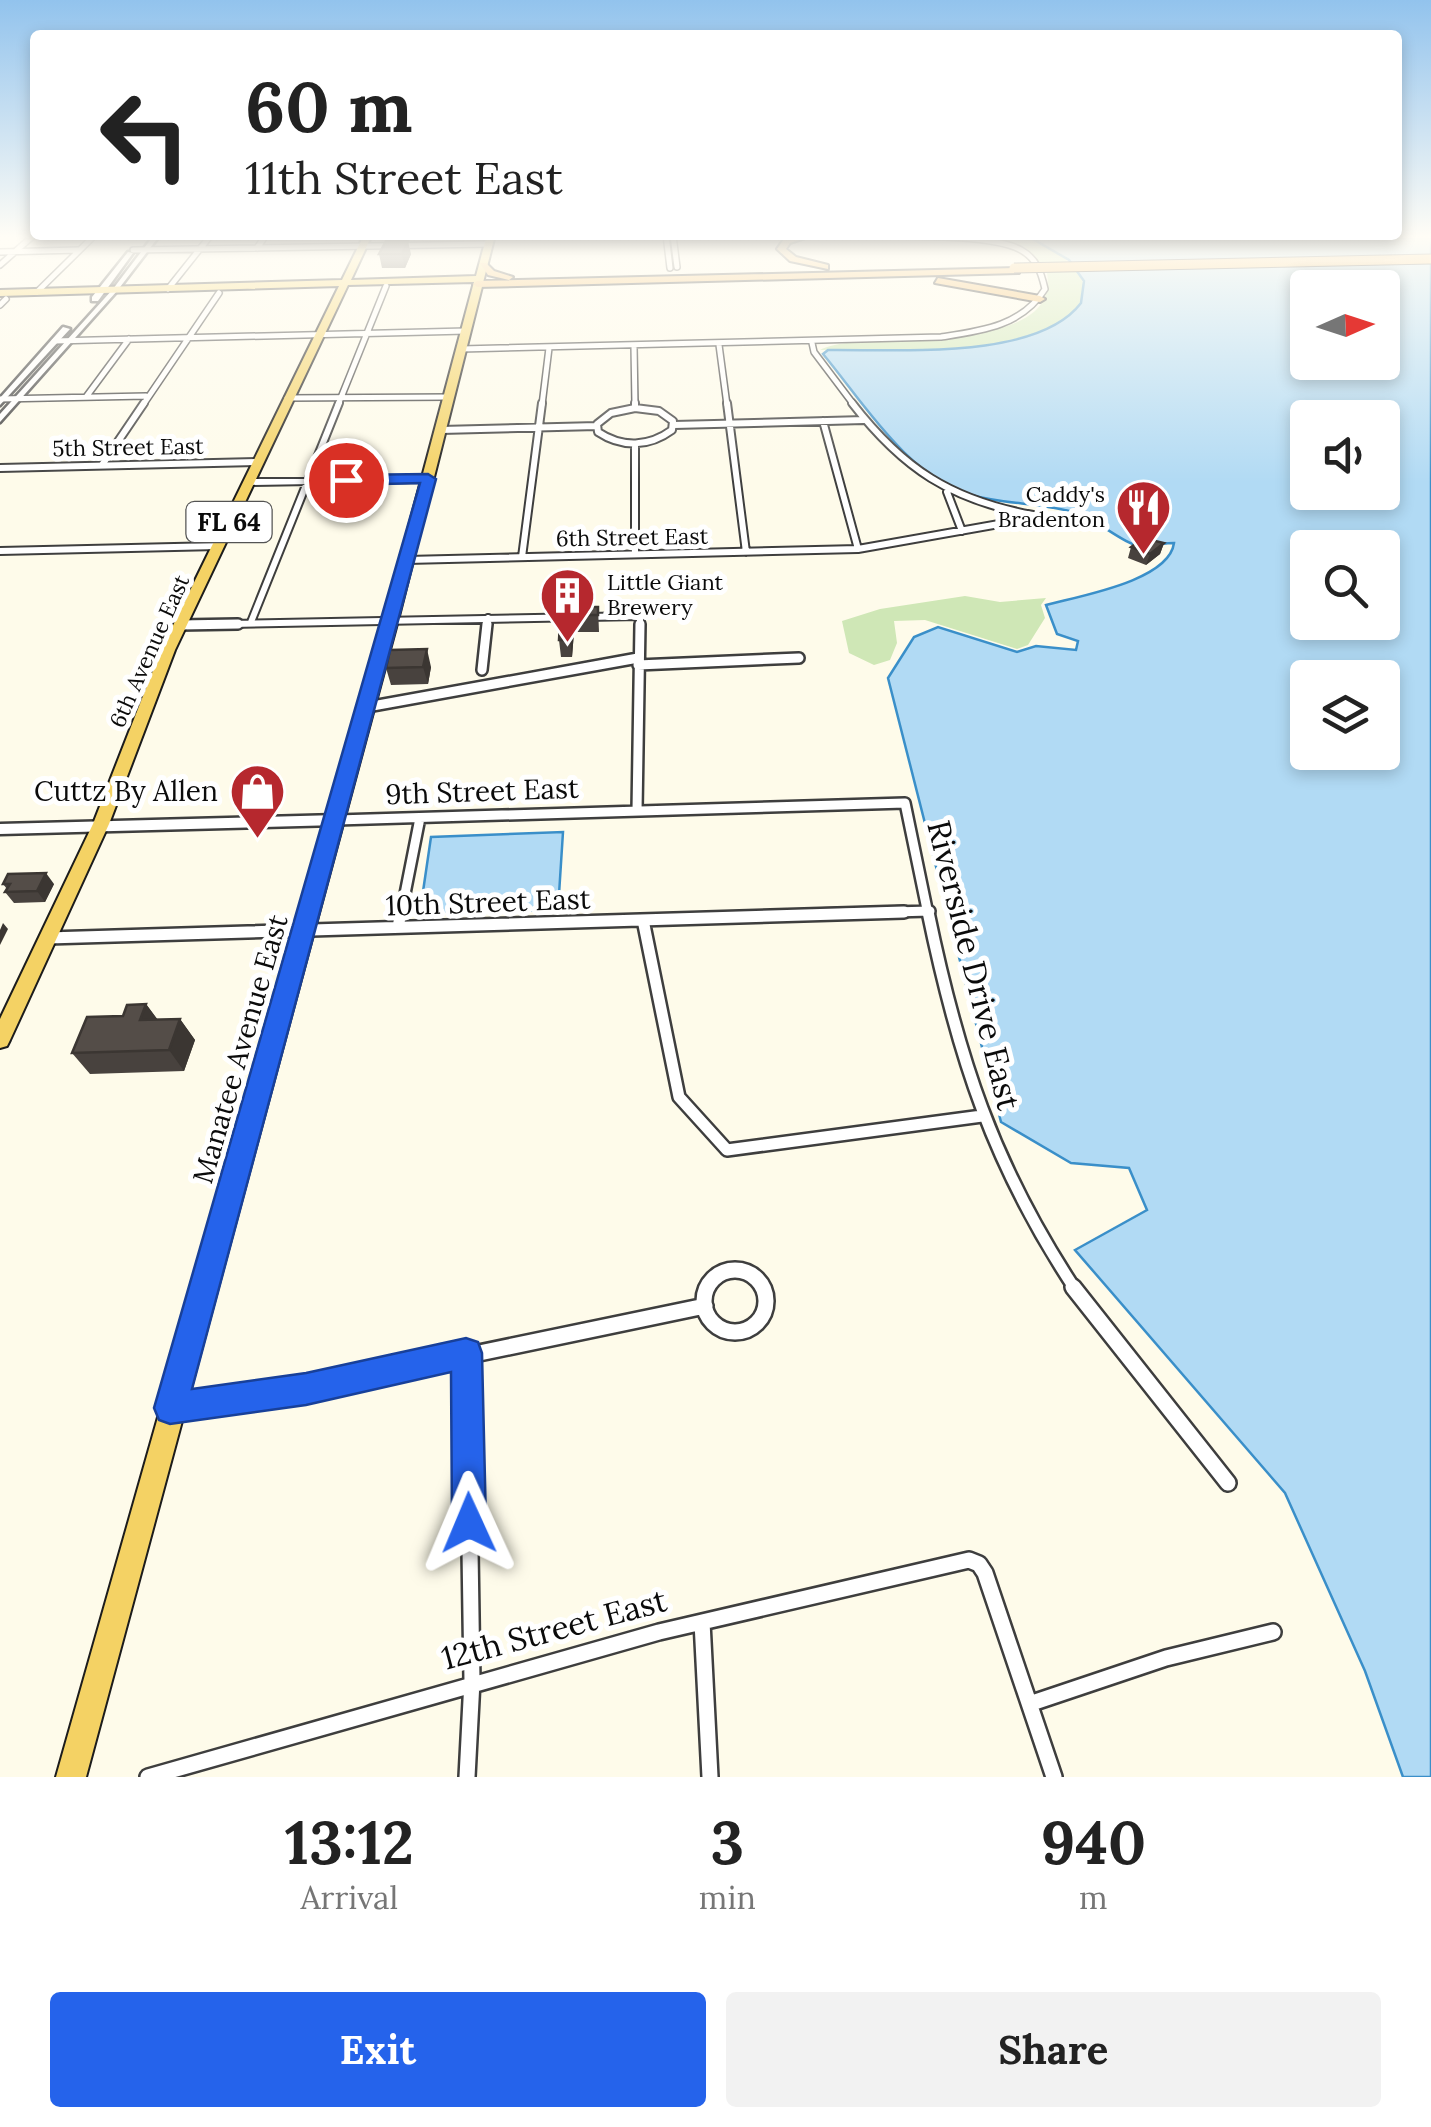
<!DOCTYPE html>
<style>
body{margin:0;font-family:Lora,serif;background:#f2f2f2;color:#222;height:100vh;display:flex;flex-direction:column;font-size:38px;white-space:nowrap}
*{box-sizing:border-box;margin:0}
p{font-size:32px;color:#767676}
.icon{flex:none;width:55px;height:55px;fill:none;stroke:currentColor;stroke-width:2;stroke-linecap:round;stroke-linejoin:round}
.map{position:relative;height:1777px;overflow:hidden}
.sheet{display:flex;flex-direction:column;background:#fff;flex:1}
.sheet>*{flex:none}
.banner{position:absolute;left:30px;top:30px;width:1372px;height:210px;border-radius:10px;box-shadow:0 5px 15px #0003;background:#fff;color:#222;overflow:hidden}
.needle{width:65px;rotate:87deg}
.controls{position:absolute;left:1290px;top:270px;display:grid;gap:20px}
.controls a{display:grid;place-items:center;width:110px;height:110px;border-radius:10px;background:#fff;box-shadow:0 5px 15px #0003;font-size:50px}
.pin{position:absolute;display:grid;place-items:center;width:85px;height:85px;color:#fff;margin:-42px;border:5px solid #fff;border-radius:50%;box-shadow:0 2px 10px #0007}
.me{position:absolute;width:110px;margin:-55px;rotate:359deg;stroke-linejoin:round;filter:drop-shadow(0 0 8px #0008)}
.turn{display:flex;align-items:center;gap:35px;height:210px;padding:0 50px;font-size:45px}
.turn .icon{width:130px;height:130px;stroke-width:2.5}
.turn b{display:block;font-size:70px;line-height:85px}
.eta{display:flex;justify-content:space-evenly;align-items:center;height:170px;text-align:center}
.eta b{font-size:60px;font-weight:700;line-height:70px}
.primary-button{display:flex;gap:20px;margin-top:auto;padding:20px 50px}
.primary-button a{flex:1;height:115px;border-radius:10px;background:#2563eb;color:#fff;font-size:40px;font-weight:700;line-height:115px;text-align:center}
.primary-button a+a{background:#f2f2f2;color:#222}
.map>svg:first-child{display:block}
.green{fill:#cfe7b6}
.water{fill:#b1daf4;stroke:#3a8fc9;stroke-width:2.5;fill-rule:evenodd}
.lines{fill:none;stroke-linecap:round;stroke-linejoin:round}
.minor-far4-casing{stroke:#3e3e3e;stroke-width:8}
.minor-far3-casing{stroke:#3e3e3e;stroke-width:10}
.minor-far2-casing{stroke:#3e3e3e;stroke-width:14}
.minor-far1-casing{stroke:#3e3e3e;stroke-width:16}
.minor-casing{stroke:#3e3e3e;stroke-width:20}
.tertiary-casing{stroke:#3e3e3e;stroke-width:5}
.primary-casing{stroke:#1c1c1c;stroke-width:4}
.trunk-casing{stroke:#1c1c1c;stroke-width:4}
.minor-far4{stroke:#fff;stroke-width:5}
.minor-far3{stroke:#fff;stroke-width:6}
.minor-far2{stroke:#fff;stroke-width:9}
.minor-far1{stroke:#fff;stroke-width:11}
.minor{stroke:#fff;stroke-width:15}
.tertiary{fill:#fff;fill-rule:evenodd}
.primary{fill:#f4d264;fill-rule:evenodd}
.trunk{fill:#f2b85e;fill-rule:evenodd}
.trunk-bridge-casing{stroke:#1c1c1c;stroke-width:11;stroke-linecap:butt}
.trunk-bridge{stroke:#f2b85e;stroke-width:9}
.wall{fill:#48423e}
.shaded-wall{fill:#3b3632}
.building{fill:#544d48;stroke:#3b3632;stroke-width:2.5}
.route{fill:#2563eb;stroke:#184099;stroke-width:2.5}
.labels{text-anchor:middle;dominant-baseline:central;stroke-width:10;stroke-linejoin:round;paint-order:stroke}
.far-street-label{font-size:22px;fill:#0b0b0b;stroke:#fff}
.far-poi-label{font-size:22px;fill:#0b0b0b;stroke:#fff;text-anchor:end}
.shield{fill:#fff;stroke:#545454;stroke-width:2.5}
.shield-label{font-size:25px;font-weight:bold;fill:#0b0b0b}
.poi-label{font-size:28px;fill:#0b0b0b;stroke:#fff;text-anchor:end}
.street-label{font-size:28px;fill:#0b0b0b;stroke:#fff}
.near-street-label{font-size:32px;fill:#0b0b0b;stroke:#fff}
</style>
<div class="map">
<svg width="1431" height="1777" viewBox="0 0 1431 1777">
<rect width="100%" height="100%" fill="#fefbea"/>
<path class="green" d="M994 235C1003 235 1016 233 1025 235 1034 237 1044 245 1052 250 1099 278 1092 311 1043 330 975 357 892 348 820 350 862 327 1062 361 1047 273L1026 250 996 240Z
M965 596 1000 602 1046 598 1041 605 1045 618 1028 645 1017 649 925 620 894 621 897 643 890 660 874 665 849 653 842 621 880 609Z"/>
<path class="water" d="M1026 235H1431V1777H1403L1365 1671 1285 1493 1075 1250 1147 1210 1129 1168 1071 1163 1001 1122 888 678 914 637 938 627 1017 652 1036 646 1076 650 1078 641 1057 634 1046 605C1079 596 1169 581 1174 543 1162 543 1148 547 1136 545 1123 543 1096 519 1076 513 1042 502 1006 505 971 495 906 475 864 403 823 354L828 350C895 349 1037 361 1081 303L1084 281 1069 260ZM1308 288H1382V362H1308ZM1308 418H1382V492H1308ZM1308 548H1382V622H1308ZM1308 678H1382V752H1308Z
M563 832 558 910 420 912 431 837Z"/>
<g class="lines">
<defs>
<path id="minor-far4" d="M666 235 670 268
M673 235 677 267
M257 248 266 235
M133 250 488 244
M0 252 78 250
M0 265 34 235
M168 289 211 235
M37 292 95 235
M0 305 6 299
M54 341 466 331
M812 343 814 352 854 405
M719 345 727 405
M634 346 635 405
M461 349 941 337C981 331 1022 326 1045 289 1041 272 1037 259 1021 250 990 232 880 237 839 235
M86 397 129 339
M287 398 449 397
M0 399 146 396
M143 405 219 293
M338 405 386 286
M542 405 549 348"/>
<path id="minor-far3" d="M635 403V408
M727 403 746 552
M852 403C903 469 951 500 1033 515
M635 408 659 411 673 421 672 430C649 447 622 448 598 432L597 424 611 413Z
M823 421 858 549
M674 425 864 420
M441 430 597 426
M635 444V554
M102 465 144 403
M0 468 258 462
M248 482 428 479
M947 492 962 531
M0 551 218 546
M522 557 542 403
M407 560 858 549 1044 516
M251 622 339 403
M180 625 640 616 654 608
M487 626 488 618
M640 626V616"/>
<path id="minor-far2" d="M180 625 238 624
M638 665 799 658
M482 670 487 624
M367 707 638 658
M637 811 640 624
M337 820 905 803 928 914
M401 914 420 818
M822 914 930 911"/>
<path id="minor-far1" d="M928 912C958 1057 993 1165 1075 1289
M643 920 679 1097 727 1150 982 1116
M398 927 401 912
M48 938 904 912"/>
<path id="minor" d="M704 1301a31 31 0 1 1 62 0a31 31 0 1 1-62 0Z
M1073 1287 1228 1483
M467 1353 472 1681 467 1777
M176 1408 306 1389 705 1306
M702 1622 710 1777
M1032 1703 1166 1658 1273 1632
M148 1777 659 1632 969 1560 979 1564 985 1573 1054 1777"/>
<path id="tertiary" d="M154 235H160L117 291 0 422V414L113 289Z
M128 252 133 253 98 301H92V297Z
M63 327 70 329 0 405V398Z
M337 815 343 820 337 825 0 834V824Z"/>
<path id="primary" d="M364 235H372L351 280 476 276 487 235H495L398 620 86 1777H56L384 620 474 282 348 285 175 650 109 824 10 1040 7 1046 0 1048V1019L93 824 161 650 339 286 0 296V290L342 280Z"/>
<path id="trunk" d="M801 235H814L790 243 786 249 796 257 828 265V269L790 261 777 249 784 239Z
M480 263H486L494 271 513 277 509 280 488 275Z
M1016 268 1019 273 477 287 473 284 477 281Z
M938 278 1040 296 1045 299 1040 302 935 283Z"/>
</defs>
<use href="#minor-far4" class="minor-far4-casing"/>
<use href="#minor-far3" class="minor-far3-casing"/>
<use href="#minor-far2" class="minor-far2-casing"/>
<use href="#minor-far1" class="minor-far1-casing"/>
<use href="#minor" class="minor-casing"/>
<use href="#tertiary" class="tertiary-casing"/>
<use href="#primary" class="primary-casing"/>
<use href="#trunk" class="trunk-casing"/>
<use href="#minor-far4" class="minor-far4"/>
<use href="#minor-far3" class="minor-far3"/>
<use href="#minor-far2" class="minor-far2"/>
<use href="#minor-far1" class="minor-far1"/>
<use href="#minor" class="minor"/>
<use href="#tertiary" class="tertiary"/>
<use href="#primary" class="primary"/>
<use href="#trunk" class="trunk"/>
<defs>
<path id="trunk-bridge" d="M1014 268 1431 259"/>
</defs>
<use href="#trunk-bridge" class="trunk-bridge-casing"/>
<use href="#trunk-bridge" class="trunk-bridge"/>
</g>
<path class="wall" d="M440 235H468L440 237Z
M379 254H411L405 268H382Z
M1164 543 1160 554 1146 565 1128 558 1131 547Z
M561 607H598L599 632H574L572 657H561L559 640Z
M431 667 428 684 391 685 386 668Z
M3 884H54L45 902 14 903 5 892 7 889Z
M146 1004 158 1020 180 1019 195 1040 184 1071 90 1074 72 1053 123 1016Z"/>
<path class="shaded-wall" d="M408 241 411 254 405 268 402 254Z
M1164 543 1160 554 1146 565 1150 554Z
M572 615 574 632 572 657 570 640Z
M427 649 431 667 428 684 423 667Z
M46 873 54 884 45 902 37 891Z
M3 923 8 929 0 945V930Z
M146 1004 162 1026 140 1020Z
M180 1019 195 1040 184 1071 169 1050Z"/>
<path class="building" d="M386 241H408L402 254H379Z
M1143 538 1164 543 1150 554 1131 547Z
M561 607H598V615H572L570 640H559Z
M427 649 423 667 386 668 390 650Z
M46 873 37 891 5 892 10 884H3L8 874Z
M146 1004 140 1020 180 1019 169 1050 72 1053 87 1017 123 1016 127 1005Z"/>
<linearGradient id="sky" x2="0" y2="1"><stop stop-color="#92c3ed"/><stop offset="0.49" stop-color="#fffdf6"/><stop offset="1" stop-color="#fffdf6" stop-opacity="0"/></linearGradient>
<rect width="1431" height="483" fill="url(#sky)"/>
<path class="route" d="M428 474 436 479 192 1389 306 1373 466 1338 478 1342 482 1353 486 1523 481 1535 469 1540 457 1535 452 1523 451 1372 306 1405 170 1424 159 1420 154 1408 420 483 346 485 338 480 346 475Z"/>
<defs>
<symbol id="restaurant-pin" viewBox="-11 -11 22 30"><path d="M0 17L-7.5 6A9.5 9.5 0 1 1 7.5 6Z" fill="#b6282e" stroke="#fff"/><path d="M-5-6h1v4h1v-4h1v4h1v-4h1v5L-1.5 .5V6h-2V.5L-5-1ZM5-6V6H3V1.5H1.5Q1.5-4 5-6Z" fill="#fff"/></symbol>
<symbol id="building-pin" viewBox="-11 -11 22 30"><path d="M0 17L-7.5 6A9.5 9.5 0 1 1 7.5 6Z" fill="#b6282e" stroke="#fff"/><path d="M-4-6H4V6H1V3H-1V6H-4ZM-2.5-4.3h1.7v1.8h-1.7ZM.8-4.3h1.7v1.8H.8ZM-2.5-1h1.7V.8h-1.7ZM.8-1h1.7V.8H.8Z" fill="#fff"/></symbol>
<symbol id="shop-pin" viewBox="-11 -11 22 30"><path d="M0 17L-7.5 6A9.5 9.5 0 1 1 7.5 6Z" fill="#b6282e" stroke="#fff"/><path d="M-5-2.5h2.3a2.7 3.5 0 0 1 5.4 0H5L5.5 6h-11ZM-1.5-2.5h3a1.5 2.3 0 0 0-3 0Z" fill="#fff"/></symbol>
</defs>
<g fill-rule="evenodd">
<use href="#restaurant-pin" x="1112" y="476" width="63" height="86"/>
<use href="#building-pin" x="536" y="564" width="63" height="86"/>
<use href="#shop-pin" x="226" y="760" width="63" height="86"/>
</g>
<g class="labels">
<g class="far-street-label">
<text transform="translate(128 447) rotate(-1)">5th Street East</text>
<text transform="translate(632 537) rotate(-1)">6th Street East</text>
<text transform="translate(149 651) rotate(-66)">6th Avenue East</text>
</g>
<g class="far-poi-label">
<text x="1105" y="494">Caddy's<tspan x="1105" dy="25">Bradenton</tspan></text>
<text x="607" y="582" text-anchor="start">Little Giant<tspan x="607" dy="25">Brewery</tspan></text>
</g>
<rect class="shield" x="186.5" y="502" width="85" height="40" rx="8"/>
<g class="shield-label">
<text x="229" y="522">FL 64</text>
</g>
<g class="poi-label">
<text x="218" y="791">Cuttz By Allen</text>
</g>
<g class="street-label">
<text transform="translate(482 791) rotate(-2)">9th Street East</text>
<text transform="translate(488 902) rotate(-2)">10th Street East</text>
<text transform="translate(240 1049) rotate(-74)">Manatee Avenue East</text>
</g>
<g class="near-street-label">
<text transform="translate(974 965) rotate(76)">Riverside Drive East</text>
<text transform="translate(554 1629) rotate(-15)">12th Street East</text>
</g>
</g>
</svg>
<div class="controls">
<a><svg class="needle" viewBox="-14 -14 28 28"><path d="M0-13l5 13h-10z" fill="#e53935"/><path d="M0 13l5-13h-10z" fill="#767676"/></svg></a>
<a><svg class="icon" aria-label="sound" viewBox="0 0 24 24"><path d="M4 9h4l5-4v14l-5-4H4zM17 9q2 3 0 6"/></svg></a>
<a><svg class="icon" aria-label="search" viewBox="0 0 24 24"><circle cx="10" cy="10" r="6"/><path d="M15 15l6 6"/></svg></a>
<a><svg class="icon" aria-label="layers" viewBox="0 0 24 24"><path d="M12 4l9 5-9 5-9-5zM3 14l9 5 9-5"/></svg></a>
</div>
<div class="pin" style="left:346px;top:480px;background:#d93025"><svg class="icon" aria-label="arrive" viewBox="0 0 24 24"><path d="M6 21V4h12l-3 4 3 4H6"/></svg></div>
<svg class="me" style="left:469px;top:1523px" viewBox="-20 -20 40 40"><path d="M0-17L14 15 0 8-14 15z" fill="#2563eb" stroke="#fff" stroke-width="4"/></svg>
<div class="banner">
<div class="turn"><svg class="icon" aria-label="left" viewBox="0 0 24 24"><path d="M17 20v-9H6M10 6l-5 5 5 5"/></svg><div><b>60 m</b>11th Street East</div></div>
</div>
</div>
<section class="sheet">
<div class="eta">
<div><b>13:12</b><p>Arrival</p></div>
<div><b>3</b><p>min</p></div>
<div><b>940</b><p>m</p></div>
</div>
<div class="primary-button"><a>Exit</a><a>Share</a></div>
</section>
